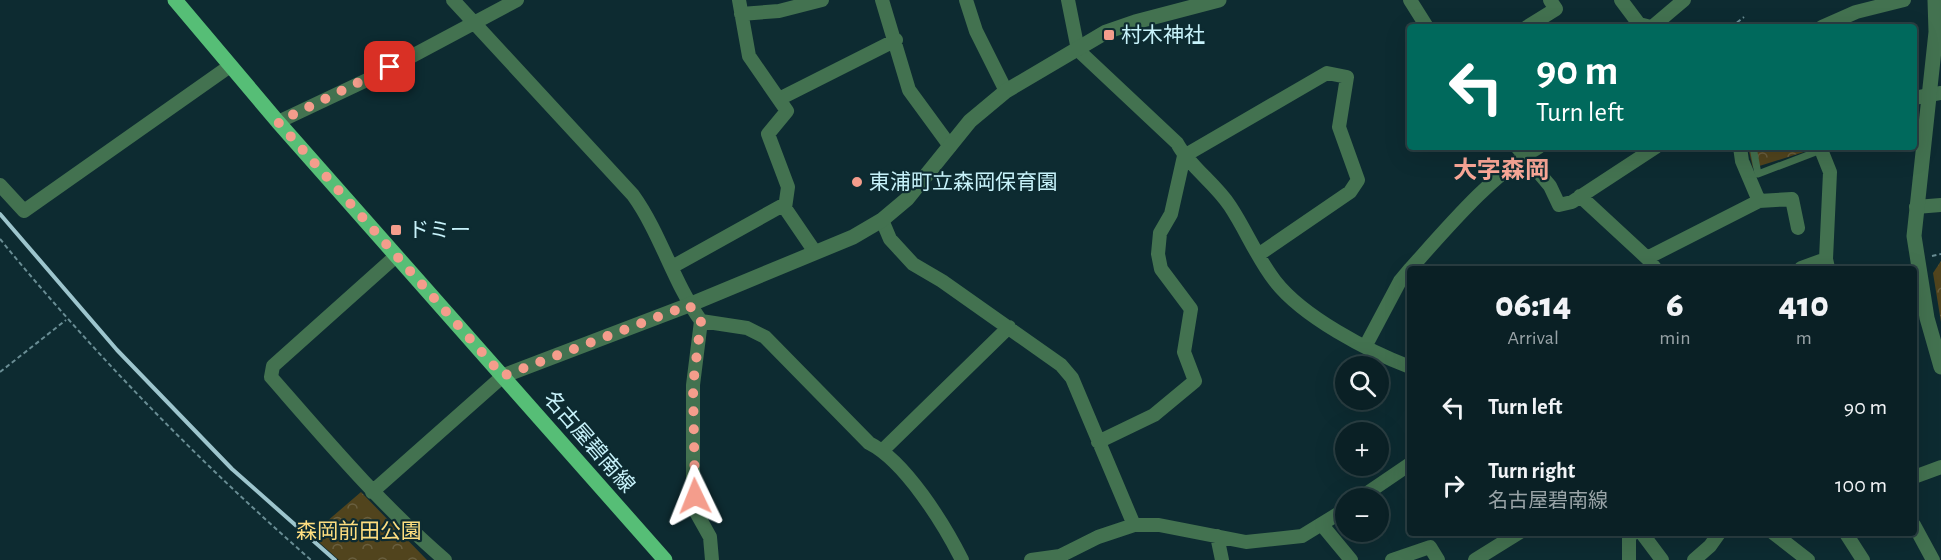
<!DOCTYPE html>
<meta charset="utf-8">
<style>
body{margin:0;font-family:"Alegreya Sans","Noto Sans JP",sans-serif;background:#13282d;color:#f1f3f6;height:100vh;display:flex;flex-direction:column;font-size:22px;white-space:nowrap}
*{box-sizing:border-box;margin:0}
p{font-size:20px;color:#99a3a7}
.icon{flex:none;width:33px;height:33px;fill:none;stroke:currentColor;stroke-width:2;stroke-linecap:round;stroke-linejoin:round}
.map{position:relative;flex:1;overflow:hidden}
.side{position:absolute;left:1407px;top:266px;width:510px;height:270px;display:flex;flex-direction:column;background:#0a2025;border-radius:6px;box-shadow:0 6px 24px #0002,0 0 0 2px #2a3e42}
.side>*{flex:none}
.banner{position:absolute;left:1407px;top:24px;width:510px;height:126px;border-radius:6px;box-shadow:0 6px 24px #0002,0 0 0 2px #2a3e42;background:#00695c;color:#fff;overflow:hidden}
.buttons{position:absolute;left:1335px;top:356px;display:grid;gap:12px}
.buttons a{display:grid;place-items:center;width:54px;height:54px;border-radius:50%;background:#0a2025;box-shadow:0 6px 24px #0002,0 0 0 2px #2a3e42;font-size:30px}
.pin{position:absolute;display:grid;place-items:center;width:51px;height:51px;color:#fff;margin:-26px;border-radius:12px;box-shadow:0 3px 9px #0006}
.me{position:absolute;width:66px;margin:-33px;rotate:358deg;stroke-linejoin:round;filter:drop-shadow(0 0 4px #0008)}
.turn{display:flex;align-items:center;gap:21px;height:126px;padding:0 30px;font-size:27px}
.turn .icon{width:78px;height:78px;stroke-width:2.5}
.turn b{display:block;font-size:42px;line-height:51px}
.eta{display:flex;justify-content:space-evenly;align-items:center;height:102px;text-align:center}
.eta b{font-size:36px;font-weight:800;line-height:42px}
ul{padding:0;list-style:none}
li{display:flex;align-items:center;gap:18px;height:78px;padding:0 30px}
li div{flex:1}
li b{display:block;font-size:22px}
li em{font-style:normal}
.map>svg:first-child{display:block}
.park{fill:url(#park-crowns)}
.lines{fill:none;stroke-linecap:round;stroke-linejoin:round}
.path{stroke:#698d94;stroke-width:2;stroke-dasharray:4.5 3;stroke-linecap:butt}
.service{stroke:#437250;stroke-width:7}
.minor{stroke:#437250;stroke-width:14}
.tertiary{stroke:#437250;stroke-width:15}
.primary{stroke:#56be76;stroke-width:15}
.rail{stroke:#9dc5cd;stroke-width:4}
.route{stroke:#f49d8c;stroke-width:10;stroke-dasharray:0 18}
.poi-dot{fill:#f49d8c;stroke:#0d2b31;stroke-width:2}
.labels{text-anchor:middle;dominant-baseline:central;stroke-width:4.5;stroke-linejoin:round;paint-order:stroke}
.poi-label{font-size:21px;fill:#c7f2fa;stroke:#0d2b31;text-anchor:start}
.street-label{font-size:21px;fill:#c7f2fa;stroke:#0d2b31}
.park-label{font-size:21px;fill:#fede80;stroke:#0d2b31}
.quarter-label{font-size:24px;font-weight:bold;fill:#f9a797;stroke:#0d2b31}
</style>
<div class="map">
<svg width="1941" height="560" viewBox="0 0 1941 560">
<defs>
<pattern id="park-crowns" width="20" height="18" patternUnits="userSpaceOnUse" patternTransform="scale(1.5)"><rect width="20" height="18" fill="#51441d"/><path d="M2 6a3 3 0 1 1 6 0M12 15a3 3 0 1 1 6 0" fill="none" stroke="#695f3f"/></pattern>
</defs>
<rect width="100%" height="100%" fill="#0d2b31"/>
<path class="park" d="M1748 147H1806L1807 151 1753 168Z
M1941 261V322L1933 273Z
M361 492 427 560H339L311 535Z"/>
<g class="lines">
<path class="path" d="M1731 27 1744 17
M0 239C94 354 199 462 311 560
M1932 256 1941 254
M0 372 66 320"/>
<path class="service" d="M1753 147 1758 174 1821 150"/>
<path class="minor" d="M453 0 633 195C661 234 673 282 701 321L693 385V480L696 512 710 537 712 560
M739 0 749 56 787 111 768 134 788 187 785 208 815 252
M882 0 909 90 950 146
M966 0 976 31 1006 91
M1068 0 1078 50 1177 143C1190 167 1215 183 1230 206 1246 230 1257 258 1275 281 1303 317 1368 351 1410 367
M1410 0 1427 27
M1621 0 1639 24 1651 27
M741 14 779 11 822 0
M1527 27 1556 9 1550 0
M1652 27 1684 0
M1822 27 1856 12 1904 0
M1914 98 1941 93
M779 99 896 40
M278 122 369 79 517 0
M1517 147 1550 186 1559 205 1572 202 1656 147
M1820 147 1830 172 1826 259 1828 268
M0 185 24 211 230 66
M1580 196 1647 258 1655 268
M1759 201 1792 199 1798 228
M1916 207 1941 205
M882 220 890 239 913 264 942 281 1061 365 1072 378 1134 525
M396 256 273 366 271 377C327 441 381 505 445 560
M1647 258 1759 201 1742 161 1740 147
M672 267 785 204
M1411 268C1446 229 1493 173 1539 147
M1801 268 1826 259
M701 321 747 328 765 337 869 443C905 461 944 524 962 560
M1366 345 1400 281 1410 269
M1098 442 1154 415 1195 381 1184 352 1191 309 1161 269 1158 254 1160 233 1171 214 1184 156 1327 73 1347 77 1339 127 1358 180 1350 192 1258 255
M883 450 1009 327
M1914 477 1941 467
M372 492 503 376
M1360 498 1410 464
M1322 525 1351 560
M1914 525 1933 560
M1641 532 1662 560
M1772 532 1808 560
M1845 532 1863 560
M1217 536 1222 560
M1031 560 1060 556 1098 537 1134 525H1159L1246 542 1302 536 1346 509
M1392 560 1430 547 1438 560
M1475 560 1520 532
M1629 560V539L1632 532
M1694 560 1710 546 1720 532"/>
<path class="tertiary" d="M1935 0 1936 32 1914 236 1927 318 1941 367
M503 376 689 305 853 237 882 220 907 199 970 121 1006 91 1106 32 1135 22 1219 0"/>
<path class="primary" d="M175 0 278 122 665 560"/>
<path class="rail" d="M0 214 117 350 232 469 335 560"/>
</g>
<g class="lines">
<path class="route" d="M390 67 278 122 503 376 689 305 701 321 693 385 695 496"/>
</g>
<g class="poi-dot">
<rect x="1103" y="29" width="12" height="12" rx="3"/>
<circle cx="857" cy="182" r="6"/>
<rect x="390" y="224" width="12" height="12" rx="3"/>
</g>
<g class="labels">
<g class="poi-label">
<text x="1121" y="35">村木神社</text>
<text x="869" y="182">東浦町立森岡保育園</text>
<text x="408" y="230">ドミー</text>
</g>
<g class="street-label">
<text transform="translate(589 442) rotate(49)">名古屋碧南線</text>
</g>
<g class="park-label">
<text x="359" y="531">森岡前田公園</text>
</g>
<g class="quarter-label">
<text x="1501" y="171">大字森岡</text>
</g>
</g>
</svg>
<div class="buttons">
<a><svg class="icon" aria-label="search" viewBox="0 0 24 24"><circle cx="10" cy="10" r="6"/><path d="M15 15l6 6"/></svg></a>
<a>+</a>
<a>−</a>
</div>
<div class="pin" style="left:390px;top:67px;background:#d93025"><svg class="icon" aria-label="arrive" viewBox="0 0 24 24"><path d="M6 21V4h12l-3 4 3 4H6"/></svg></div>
<svg class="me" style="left:695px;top:496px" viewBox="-20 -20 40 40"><path d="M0-17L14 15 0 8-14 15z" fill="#f49d8c" stroke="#fff" stroke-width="4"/></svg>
<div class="banner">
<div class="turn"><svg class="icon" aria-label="left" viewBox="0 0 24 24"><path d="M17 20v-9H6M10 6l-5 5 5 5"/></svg><div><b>90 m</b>Turn left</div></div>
</div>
<section class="side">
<div class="eta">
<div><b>06:14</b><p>Arrival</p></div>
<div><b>6</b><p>min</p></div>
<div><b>410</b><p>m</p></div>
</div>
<ul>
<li><svg class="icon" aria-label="left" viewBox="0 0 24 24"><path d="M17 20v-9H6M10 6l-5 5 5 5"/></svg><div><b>Turn left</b></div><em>90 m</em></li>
<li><svg class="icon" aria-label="right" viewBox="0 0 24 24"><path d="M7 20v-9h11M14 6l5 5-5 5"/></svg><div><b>Turn right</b><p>名古屋碧南線</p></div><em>100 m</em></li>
</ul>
</section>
</div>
